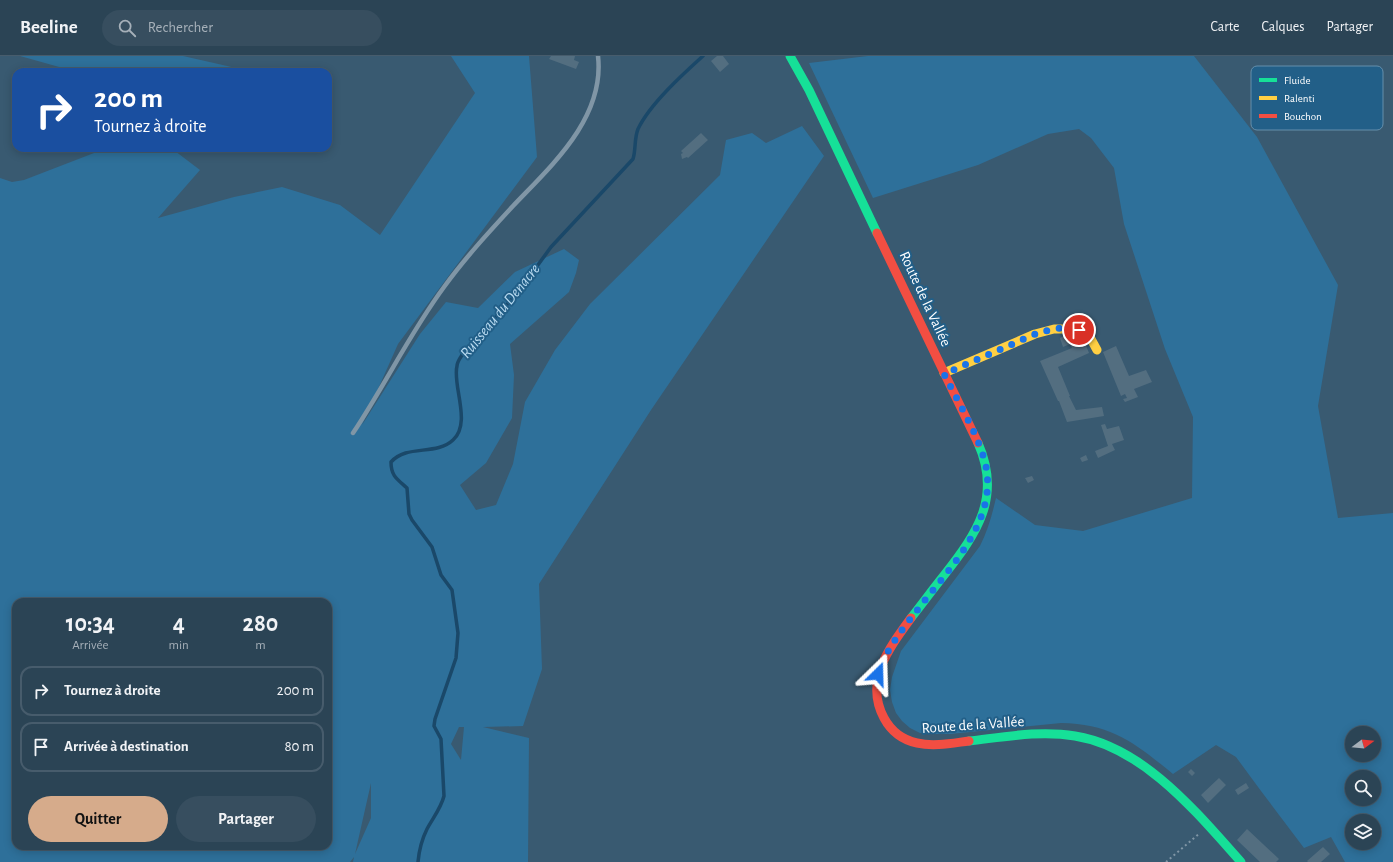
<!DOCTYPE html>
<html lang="fr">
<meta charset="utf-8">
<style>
body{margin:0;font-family:"Alegreya Sans",sans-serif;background:#374e5f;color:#f1f3f6;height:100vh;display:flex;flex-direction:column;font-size:15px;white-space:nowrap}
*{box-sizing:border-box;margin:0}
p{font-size:13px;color:#a6b0b9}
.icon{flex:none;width:22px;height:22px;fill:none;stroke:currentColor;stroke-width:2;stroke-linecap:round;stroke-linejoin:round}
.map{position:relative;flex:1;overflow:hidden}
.drawer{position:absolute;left:12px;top:542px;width:320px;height:252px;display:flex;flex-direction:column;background:#2b4455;border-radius:12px;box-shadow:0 2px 10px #0003,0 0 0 1px #475c6c}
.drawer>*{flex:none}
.top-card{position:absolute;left:12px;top:12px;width:320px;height:84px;border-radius:12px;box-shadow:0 2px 10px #0003,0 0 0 1px #475c6c;background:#1a4fa0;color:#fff;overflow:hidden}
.needle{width:26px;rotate:74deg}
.fabs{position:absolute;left:1345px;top:670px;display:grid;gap:8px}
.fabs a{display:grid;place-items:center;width:36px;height:36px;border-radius:50%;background:#2b4455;box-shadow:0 2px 10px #0003,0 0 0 1px #475c6c;font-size:20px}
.pin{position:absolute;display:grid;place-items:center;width:34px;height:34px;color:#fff;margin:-17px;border:2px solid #fff;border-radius:50%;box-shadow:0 1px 4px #0007}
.me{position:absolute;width:44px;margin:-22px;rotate:22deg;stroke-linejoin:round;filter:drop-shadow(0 0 3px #0008)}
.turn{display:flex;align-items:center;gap:14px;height:84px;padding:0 16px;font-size:18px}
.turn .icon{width:52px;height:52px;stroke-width:2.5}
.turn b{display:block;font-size:28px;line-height:34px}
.eta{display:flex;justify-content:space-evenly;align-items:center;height:68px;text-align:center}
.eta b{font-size:24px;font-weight:700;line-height:28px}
.action{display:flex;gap:8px;margin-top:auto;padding:8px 16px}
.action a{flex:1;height:46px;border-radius:24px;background:#d6ab8b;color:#111;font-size:16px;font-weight:700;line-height:46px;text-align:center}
.action a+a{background:#374e5f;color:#f1f3f6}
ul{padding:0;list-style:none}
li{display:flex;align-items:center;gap:12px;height:50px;margin:0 8px 6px;padding:0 8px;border:2px solid #475c6c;border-radius:12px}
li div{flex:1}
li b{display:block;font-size:15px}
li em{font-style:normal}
header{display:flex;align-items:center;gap:24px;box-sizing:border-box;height:56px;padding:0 20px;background:#2b4455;border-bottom:1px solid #475c6c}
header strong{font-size:19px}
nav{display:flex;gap:22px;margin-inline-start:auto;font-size:14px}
.search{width:280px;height:36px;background:#374e5f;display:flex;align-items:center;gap:10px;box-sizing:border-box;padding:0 14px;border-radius:22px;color:#a6b0b9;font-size:15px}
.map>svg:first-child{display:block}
.green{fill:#2e709a;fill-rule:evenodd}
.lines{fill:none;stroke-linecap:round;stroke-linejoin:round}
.stream{stroke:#1a4869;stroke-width:3.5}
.building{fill:#536e80}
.path{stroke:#8096a6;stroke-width:2;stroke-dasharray:2 3;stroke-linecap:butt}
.lane{stroke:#8096a6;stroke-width:4.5}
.fast{stroke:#16e098;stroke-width:9}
.slow{stroke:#ffcf43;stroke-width:9}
.jam{stroke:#f24e42;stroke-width:9}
.route{stroke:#1a73e8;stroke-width:7;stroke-dasharray:0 12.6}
.labels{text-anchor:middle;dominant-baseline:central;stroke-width:4;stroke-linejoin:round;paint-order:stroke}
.street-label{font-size:15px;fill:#fff;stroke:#225f88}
.water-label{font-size:16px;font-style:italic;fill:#b9dbf1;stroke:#225f88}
.key{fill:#225f88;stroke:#648fac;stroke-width:1}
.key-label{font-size:11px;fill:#fff}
</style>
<header>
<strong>Beeline</strong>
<div class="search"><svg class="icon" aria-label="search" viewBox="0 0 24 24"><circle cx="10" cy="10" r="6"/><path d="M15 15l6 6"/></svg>Rechercher</div>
<nav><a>Carte</a><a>Calques</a><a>Partager</a></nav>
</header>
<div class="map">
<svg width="1393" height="806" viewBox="0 0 1393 806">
<rect width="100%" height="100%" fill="#395a71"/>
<path class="green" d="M20 0H183L236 12 235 16H77Z
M451 0H529L537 101 398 288 362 369 420 278 446 246 478 252 515 216 564 193 579 204 576 217 569 236 510 288 514 319 512 362 486 407 460 429 476 454 496 449 513 408 525 346 555 294 590 248 720 119 726 84 752 77 766 87 802 70 824 100 651 354 539 528 542 613 523 670 483 671 529 682 528 806H353L354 801 350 806H0V122L12 126 24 124 107 92H171L200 114 158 162 234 141 282 131 340 149 380 179 475 37ZM16 546H328V790H16ZM459 671H464L461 704 451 688ZM371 727V762L355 798Z
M868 0H1194L1257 81 1338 229 1318 350 1338 462 1393 457V806H1345L1331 781 1304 792 1261 735 1236 701 1216 689 1173 718C1135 687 1112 668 1061 667L950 678H931L920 677 910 672 902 665 896 657 892 646 890 634 892 621 901 595 980 490C988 474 992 459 996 442L1035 469 1083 475 1192 442 1193 361 1165 293 1124 168 1114 112 1091 82 1079 73 1048 78 978 109 873 142 809 7ZM1352 677H1374V699H1352ZM1352 721H1374V743H1352ZM1352 765H1374V787H1352Z"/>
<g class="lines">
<path class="stream" d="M418 806C419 795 422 783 427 773 433 762 441 752 444 740L441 683 434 670 435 663 456 602 458 577 452 534 441 519 432 491 412 464 409 458 407 432C397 423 391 420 391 406 407 388 436 400 453 384 472 367 452 329 457 310 457 306 460 302 462 299L519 235 551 191 633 103C636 94 634 83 638 73 650 48 682 19 703 0"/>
</g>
<path class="building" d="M551 0H575L574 4 579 6 576 13 549 3Z
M717 0H723L729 8 720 16 711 5Z
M34 11 51 16H33Z
M701 77 708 84 688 102 687 101 682 103 681 98 683 97 681 95Z
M1066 279 1068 283 1079 279 1082 288 1085 287 1089 297 1058 311 1070 340H1069L1076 354 1102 351 1104 360 1067 366 1059 345H1058L1040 305 1072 292 1070 288 1063 291 1060 282Z
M1116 290 1129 320 1146 314 1152 326 1134 333 1138 341 1125 346 1123 343 1127 342 1125 338 1121 340 1103 296Z
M1105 368 1107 373 1119 370 1124 384 1112 388 1115 394 1098 402 1095 395 1108 390 1101 369Z
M1086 399 1088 404 1082 406 1080 402Z
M1032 420 1034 424 1028 427 1025 422Z
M1191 713 1195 717 1192 720 1188 716Z
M1219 722 1226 729 1208 747 1201 739Z
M1246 727 1249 732 1238 739 1235 734Z
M1247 773 1279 803 1276 806H1260L1237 784Z
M1323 791 1330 798 1321 806H1308L1307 805Z"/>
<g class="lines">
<path class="path" d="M1166 806 1200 777"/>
<path class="lane" d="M353 377C385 329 410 277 444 231 465 202 489 176 513 150 552 109 605 62 598 0"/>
<path class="fast" d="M790 0 809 34 877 177
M911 562C922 548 933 533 945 518 977 477 1002 441 978 387
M969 685C1004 681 1040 674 1075 680 1144 691 1197 757 1241 806"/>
<path class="slow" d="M944 317 1035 278 1054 273H1073L1084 276 1091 283 1097 294"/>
<path class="jam" d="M877 177 978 387
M911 562C889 592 864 625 884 662 891 675 903 684 917 687 934 691 953 687 969 685"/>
</g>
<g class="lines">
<path class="route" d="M878 618C887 591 905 570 922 548 953 508 999 462 985 406 977 376 958 346 944 318L1040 276 1060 272 1079 274"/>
</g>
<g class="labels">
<g class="street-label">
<text transform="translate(925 243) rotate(65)">Route de la Vallée</text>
<text transform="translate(973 669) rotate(-4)">Route de la Vallée</text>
</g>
<g class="water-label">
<text transform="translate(500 255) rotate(-51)">Ruisseau du Denacre</text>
</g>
</g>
<rect x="1251" y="10" width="132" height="64" rx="6" class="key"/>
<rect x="1259" y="22" width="18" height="4" fill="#16e098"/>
<rect x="1259" y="40" width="18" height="4" fill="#ffcf43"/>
<rect x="1259" y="58" width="18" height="4" fill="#f24e42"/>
<g class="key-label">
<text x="1284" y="28">Fluide</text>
<text x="1284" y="46">Ralenti</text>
<text x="1284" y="64">Bouchon</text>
</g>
</svg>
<div class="fabs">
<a><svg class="needle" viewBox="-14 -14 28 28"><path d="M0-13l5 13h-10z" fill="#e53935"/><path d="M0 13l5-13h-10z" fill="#a6b0b9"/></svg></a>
<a><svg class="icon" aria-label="search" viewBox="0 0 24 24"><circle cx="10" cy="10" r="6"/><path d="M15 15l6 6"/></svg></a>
<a><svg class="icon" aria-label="layers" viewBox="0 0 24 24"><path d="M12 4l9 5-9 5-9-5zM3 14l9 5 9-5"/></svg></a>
</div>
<div class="pin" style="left:1079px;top:274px;background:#d93025"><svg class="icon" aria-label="arrive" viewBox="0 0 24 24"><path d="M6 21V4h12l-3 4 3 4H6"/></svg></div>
<svg class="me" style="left:878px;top:618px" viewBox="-20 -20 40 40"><path d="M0-17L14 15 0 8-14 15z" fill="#1a73e8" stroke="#fff" stroke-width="4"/></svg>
<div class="top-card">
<div class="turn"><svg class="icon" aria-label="right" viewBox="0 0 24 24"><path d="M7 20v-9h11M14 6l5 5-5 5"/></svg><div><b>200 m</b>Tournez à droite</div></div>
</div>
<section class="drawer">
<div class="eta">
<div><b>10:34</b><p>Arrivée</p></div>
<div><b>4</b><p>min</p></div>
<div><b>280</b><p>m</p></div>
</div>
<ul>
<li><svg class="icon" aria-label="right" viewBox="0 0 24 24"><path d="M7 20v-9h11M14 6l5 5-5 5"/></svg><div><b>Tournez à droite</b></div><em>200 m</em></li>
<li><svg class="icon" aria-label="arrive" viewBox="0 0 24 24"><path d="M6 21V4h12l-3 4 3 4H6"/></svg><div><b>Arrivée à destination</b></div><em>80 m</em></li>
</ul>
<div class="action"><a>Quitter</a><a>Partager</a></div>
</section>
</div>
